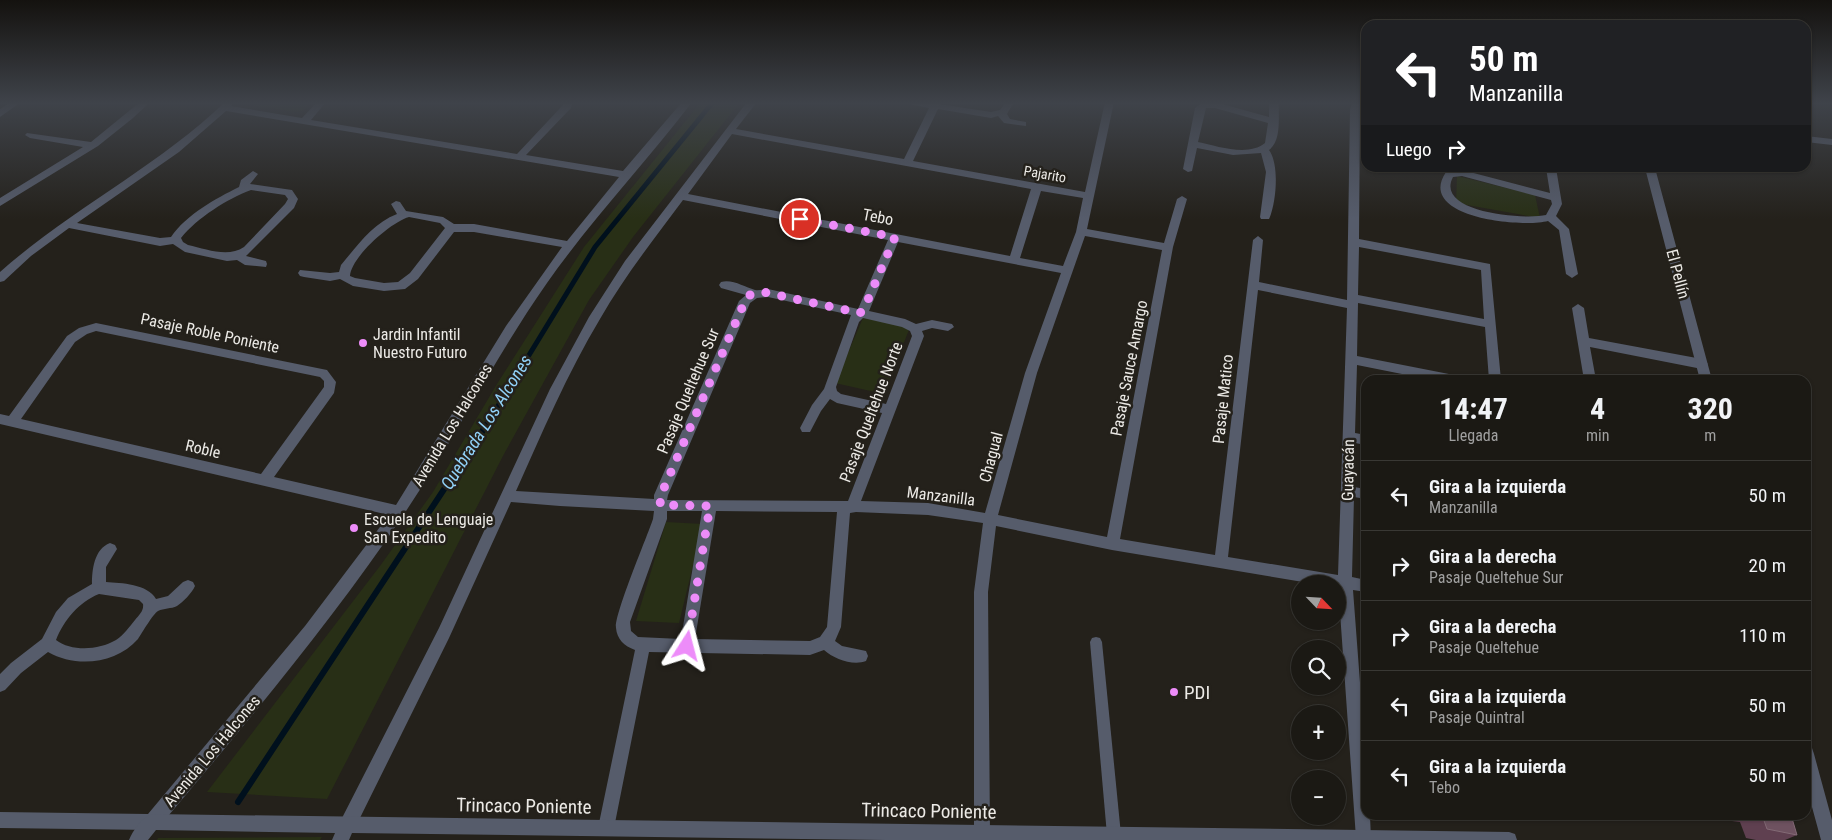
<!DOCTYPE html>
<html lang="es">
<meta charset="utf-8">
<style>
body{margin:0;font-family:"Roboto Condensed",sans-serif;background:#24221d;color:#f1f3f6;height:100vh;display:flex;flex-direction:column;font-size:19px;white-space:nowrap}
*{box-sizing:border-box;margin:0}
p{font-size:16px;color:#a0a0a0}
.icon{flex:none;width:28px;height:28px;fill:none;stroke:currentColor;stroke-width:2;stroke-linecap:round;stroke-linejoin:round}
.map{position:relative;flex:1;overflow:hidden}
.sheet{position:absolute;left:1361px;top:375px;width:450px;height:445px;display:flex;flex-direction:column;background:#1b1914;border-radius:15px;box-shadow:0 1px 4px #0004,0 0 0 1px #393834}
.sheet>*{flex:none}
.hud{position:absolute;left:1361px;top:20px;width:450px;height:152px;border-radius:15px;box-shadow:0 1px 4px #0004,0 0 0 1px #393834;background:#202124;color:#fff;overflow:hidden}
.needle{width:32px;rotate:115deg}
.buttons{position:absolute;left:1291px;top:575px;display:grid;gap:10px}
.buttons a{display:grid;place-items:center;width:55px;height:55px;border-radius:50%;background:#1b1914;box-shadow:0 1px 4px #0004,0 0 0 1px #393834;font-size:25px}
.pin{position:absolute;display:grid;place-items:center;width:42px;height:42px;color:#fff;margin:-21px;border:2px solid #fff;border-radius:50%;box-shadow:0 1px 5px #0007}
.me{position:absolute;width:55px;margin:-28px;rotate:9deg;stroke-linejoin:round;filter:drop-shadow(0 0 4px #0008)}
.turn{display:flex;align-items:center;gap:18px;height:105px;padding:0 25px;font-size:22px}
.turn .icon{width:65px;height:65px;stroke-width:2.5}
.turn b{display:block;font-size:35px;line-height:42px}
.then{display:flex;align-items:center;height:48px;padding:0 25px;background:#0003;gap:10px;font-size:19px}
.eta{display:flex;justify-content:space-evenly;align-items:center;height:85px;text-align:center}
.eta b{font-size:30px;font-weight:700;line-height:35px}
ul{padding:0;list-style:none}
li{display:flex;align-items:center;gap:15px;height:70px;padding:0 25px;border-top:1px solid #393834}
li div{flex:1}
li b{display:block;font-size:19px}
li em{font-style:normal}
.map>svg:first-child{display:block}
.green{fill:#282f16}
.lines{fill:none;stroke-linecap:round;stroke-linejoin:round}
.stream-far1{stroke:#00101d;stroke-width:5}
.stream{stroke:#00101d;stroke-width:6}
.service{fill:#565c6b;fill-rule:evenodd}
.minor{fill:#565c6b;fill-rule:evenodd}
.tertiary{fill:#565c6b;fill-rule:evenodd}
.wall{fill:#5f4050}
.building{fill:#6e5260;stroke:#826a75}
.route{stroke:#ed8cf9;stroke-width:9;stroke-dasharray:0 16.2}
.poi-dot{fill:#ed8cf9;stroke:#24211b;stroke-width:2}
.labels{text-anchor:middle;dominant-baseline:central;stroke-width:5;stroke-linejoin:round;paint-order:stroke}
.far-street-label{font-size:14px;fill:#eceae6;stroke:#24211b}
.street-label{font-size:16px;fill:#eceae6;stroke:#24211b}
.poi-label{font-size:16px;fill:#eceae6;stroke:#24211b;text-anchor:start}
.water-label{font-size:18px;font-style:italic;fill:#91d1f7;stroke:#24211b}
.near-poi-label{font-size:19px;fill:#eceae6;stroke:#24211b;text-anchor:start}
.near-street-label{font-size:19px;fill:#eceae6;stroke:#24211b}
</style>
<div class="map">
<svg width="1832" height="840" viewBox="0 0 1832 840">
<rect width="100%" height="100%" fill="#24211b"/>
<path class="green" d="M244 102H309L304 110 296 112 244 104Z
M701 102H740L633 237 589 300 504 454 327 799 207 792 380 566 433 492 497 384 584 247Z
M1457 176 1535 195 1540 218 1456 203Z
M863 318 910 327 884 394 835 383Z
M666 522 703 524 679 623 636 621Z
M322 837 320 840H157L158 838Z"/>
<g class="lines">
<path class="stream-far1" d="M490 419 595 247 713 102"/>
<path class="stream" d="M238 802 491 418"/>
<path class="service" d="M1096 637 1100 638 1102 642 1121 835 1118 840H1109L1107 835 1090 642 1092 638Z"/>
<path class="minor" d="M11 102H21L0 117V109Z
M140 102H150L133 118 98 146 0 206V198L83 147 30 138 25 135 27 133 91 142Z
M225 102H234L231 106 302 118 317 102H326L311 120 517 154 563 105 565 102H573L571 108 526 155 623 171 682 102H692C645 164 592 219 547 283 495 357 455 439 404 514 330 624 244 726 158 828L152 830 0 828V812L148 814 305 626 389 515 0 424V414L9 416 67 336 79 328 96 323 327 370 336 382 334 393 274 477 396 505 506 326 562 247 474 232H454L418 279 405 289 384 291 353 286 340 279 330 281 304 277 300 276 298 273 300 270 330 273 339 272 341 265C357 246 373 223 397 214L391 204 396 201 400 202 406 211 443 217 454 224H474L567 241 619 177 226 111 179 152 77 223 160 238 171 237C187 214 215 199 239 187L241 180 253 171 258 174 250 184 292 190 298 199 294 208 246 256 266 261 267 264 266 267 245 265 237 260 227 261 185 252 173 244 160 246 69 228 31 256 4 281 0 282V272C71 209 156 168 225 102ZM251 190 285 195 288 199 285 204 244 247C228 258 206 249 188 245L183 242 181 238C197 218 227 199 251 190ZM409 217 440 223 445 228 410 273 398 282 384 283 355 278 350 276C351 257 391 222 409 217ZM96 331 320 377 324 381V387L261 474 21 419 75 342 87 334Z
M747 102H757L736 129 904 159 929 108 908 104 907 102H926L991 112 1000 110 1006 102H1014L1007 114 1010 119 1026 122V126L1004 123 998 116 991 118 938 109 913 161 1085 192 1105 102H1114L1087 229 1164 243 1177 199 1182 196 1187 199 1173 247 1120 539 1215 555 1253 240 1258 236 1263 240 1259 282 1347 300 1350 109 1353 102H1361L1360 109 1359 239 1490 264 1501 380H1489L1485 327 1358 303 1357 356 1454 375 1458 377 1460 380H1432L1357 365 1355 433 1366 435V445L1355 443 1354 487 1366 489V499L1354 497 1352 577 1366 580V592L1353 590 1366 762V815H1370L1371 840H1357L1356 838 1338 584H1315L1112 550 996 526 988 592 990 833 988 839H976L974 833V592L983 523 928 515 856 512 850 513 841 627 835 641 842 646 866 651 868 656 866 661C853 666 834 659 824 650L810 655 649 652 614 828 612 834 606 836 600 834 598 828 635 650C624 646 617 639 616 628 614 615 647 537 653 519L654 511 560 506 511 502 449 638 354 830 348 832 342 830 340 824 342 818 439 628 550 389 589 317 625 261ZM732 134 1031 189 1010 256 688 194ZM1041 191 1083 198 1076 232 1063 266 1020 258ZM683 200 888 240 858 309 768 289C764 289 759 291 755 290 744 287 733 279 721 282L719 285 721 288 746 295 739 301 654 495V499L516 491C542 433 567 374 600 319 624 277 654 239 683 200ZM1085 236 1162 250 1107 537 998 515 1037 373ZM898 242 1061 273 1025 373 985 513 928 503 861 501 924 336 922 331 932 328 948 331 954 327 952 324 932 320 916 324 905 319 869 311ZM1359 247 1481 270 1484 319 1358 295ZM1258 290 1347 308 1338 575 1228 557ZM768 297 851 315 824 389 812 405 800 428 802 432H810L821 411 830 399 837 403 882 413 848 501 667 500 668 495 750 303 757 298ZM863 318 902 327 910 331 912 336 886 404 841 394 837 391 836 387 859 322ZM667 511H702L681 639 638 637 631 631 630 622 667 519ZM716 511 837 512 827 627 820 637 810 641 695 639Z
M1203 102H1215L1269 117V102H1279C1278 117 1282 140 1269 150 1280 165 1276 204 1269 219H1261L1260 217 1266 172 1261 153 1233 155 1197 148 1192 171 1188 172 1183 169 1195 108ZM1206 108H1215L1268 123 1265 143C1248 157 1217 146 1198 142Z
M1546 168H1556L1562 204 1556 216 1569 229 1578 274 1572 278 1566 274 1559 230 1548 221C1522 228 1415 218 1446 172L1462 170 1550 193ZM1462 176 1551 200 1552 204 1546 215C1525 220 1434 213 1453 177Z
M1635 168H1654L1655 169 1650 172 1636 170Z
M1578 304 1584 308 1589 338 1702 359 1708 364 1702 369 1590 347 1596 380H1584L1572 308Z
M110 543 115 545 117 549 106 567V582C121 583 148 584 156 599L168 596 183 582 188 580 193 582 195 586C192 593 183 602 177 606 171 609 164 608 158 611 153 614 142 633 138 639 116 664 76 668 48 652L21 673 5 690 0 692V674L11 663 42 639 56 612 68 598 92 584C92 570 94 549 110 543ZM99 594 139 600 143 604C144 611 139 615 135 620 129 627 124 635 116 640 99 650 72 652 56 640 64 620 79 602 99 594Z"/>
<path class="tertiary" d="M1806 136 1832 139V145L1806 142Z
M1645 168H1655L1712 380H1700Z
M1806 746 1812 748 1814 754 1832 820V840H1821L1806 785Z
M152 814 1509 832 1515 834 1517 840H885L352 833 349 840H332L335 833 156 830 148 840H129C133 830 142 818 152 814Z"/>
</g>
<path class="wall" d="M1715 815H1791L1797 835 1785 840H1756L1746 838 1740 822 1716 819Z"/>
<path class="building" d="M1762 815H1791L1797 835 1767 829Z"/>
<linearGradient id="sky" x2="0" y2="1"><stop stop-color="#14120f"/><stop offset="0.47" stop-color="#3f434a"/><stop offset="1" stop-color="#3f434a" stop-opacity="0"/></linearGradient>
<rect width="1832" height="219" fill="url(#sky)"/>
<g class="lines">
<path class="route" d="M687 646 710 506 660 505 661 495 745 301 750 295 763 292 860 313 864 309 895 237 800 219"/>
</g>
<g class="poi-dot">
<circle cx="363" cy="343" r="5"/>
<circle cx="354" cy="528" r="5"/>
<circle cx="1174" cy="692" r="5"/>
</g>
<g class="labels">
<g class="far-street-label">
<text transform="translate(1045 174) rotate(10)">Pajarito</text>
</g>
<g class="street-label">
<text transform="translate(878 217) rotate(11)">Tebo</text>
<text transform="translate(1678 274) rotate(75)">El Pellín</text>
<text transform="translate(210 333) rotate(12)">Pasaje Roble Poniente</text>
<text transform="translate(1129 368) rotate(-79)">Pasaje Sauce Amargo</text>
<text transform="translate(688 391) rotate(-67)">Pasaje Queltehue Sur</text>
<text transform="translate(1223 399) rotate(-84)">Pasaje Matico</text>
<text transform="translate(871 412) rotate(-69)">Pasaje Queltehue Norte</text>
<text transform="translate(452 425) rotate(-59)">Avenida Los Halcones</text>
<text transform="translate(203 449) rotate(13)">Roble</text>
<text transform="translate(991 457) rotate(-75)">Chagual</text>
<text transform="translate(1348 470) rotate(-89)">Guayacán</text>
<text transform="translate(941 496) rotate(7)">Manzanilla</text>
<text transform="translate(212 751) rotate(-50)">Avenida Los Halcones</text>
</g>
<g class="poi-label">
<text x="373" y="334">Jardin Infantil<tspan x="373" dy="18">Nuestro Futuro</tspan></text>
<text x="364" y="519">Escuela de Lenguaje<tspan x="364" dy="18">San Expedito</tspan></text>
</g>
<g class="water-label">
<text transform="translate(486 422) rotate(-58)">Quebrada Los Alcones</text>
</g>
<g class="near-poi-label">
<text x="1184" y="692">PDI</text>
</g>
<g class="near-street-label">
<text transform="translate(524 806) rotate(1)">Trincaco Poniente</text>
<text transform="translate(929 811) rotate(1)">Trincaco Poniente</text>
</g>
</g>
</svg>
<div class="buttons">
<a><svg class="needle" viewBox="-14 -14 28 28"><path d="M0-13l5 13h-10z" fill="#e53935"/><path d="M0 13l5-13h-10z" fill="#a0a0a0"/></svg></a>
<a><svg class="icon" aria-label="search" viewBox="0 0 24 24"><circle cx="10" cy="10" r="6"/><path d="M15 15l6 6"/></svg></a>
<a>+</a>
<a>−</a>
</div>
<div class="pin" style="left:800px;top:219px;background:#d93025"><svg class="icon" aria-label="arrive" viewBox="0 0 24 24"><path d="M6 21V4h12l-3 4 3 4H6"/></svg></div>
<svg class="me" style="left:687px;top:646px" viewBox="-20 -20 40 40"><path d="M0-17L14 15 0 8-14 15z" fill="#ed8cf9" stroke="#fff" stroke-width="4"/></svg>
<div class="hud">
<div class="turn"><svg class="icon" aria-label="left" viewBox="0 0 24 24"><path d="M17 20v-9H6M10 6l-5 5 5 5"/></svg><div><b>50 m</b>Manzanilla</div></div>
<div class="then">Luego<svg class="icon" aria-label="right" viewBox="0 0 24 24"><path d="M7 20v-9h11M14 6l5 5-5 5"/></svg></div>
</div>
<section class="sheet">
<div class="eta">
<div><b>14:47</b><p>Llegada</p></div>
<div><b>4</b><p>min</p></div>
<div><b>320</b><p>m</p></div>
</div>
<ul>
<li><svg class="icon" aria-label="left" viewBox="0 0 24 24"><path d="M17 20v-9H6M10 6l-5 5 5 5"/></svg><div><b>Gira a la izquierda</b><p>Manzanilla</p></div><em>50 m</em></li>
<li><svg class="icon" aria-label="right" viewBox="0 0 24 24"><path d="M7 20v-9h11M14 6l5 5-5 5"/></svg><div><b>Gira a la derecha</b><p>Pasaje Queltehue Sur</p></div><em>20 m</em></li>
<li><svg class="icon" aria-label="right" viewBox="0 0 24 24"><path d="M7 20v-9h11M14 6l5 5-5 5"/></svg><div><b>Gira a la derecha</b><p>Pasaje Queltehue</p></div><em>110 m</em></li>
<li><svg class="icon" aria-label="left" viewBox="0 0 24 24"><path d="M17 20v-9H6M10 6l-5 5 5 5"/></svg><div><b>Gira a la izquierda</b><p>Pasaje Quintral</p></div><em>50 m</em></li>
<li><svg class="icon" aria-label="left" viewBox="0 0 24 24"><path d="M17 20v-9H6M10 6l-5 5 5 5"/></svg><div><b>Gira a la izquierda</b><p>Tebo</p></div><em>50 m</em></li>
</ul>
</section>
</div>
